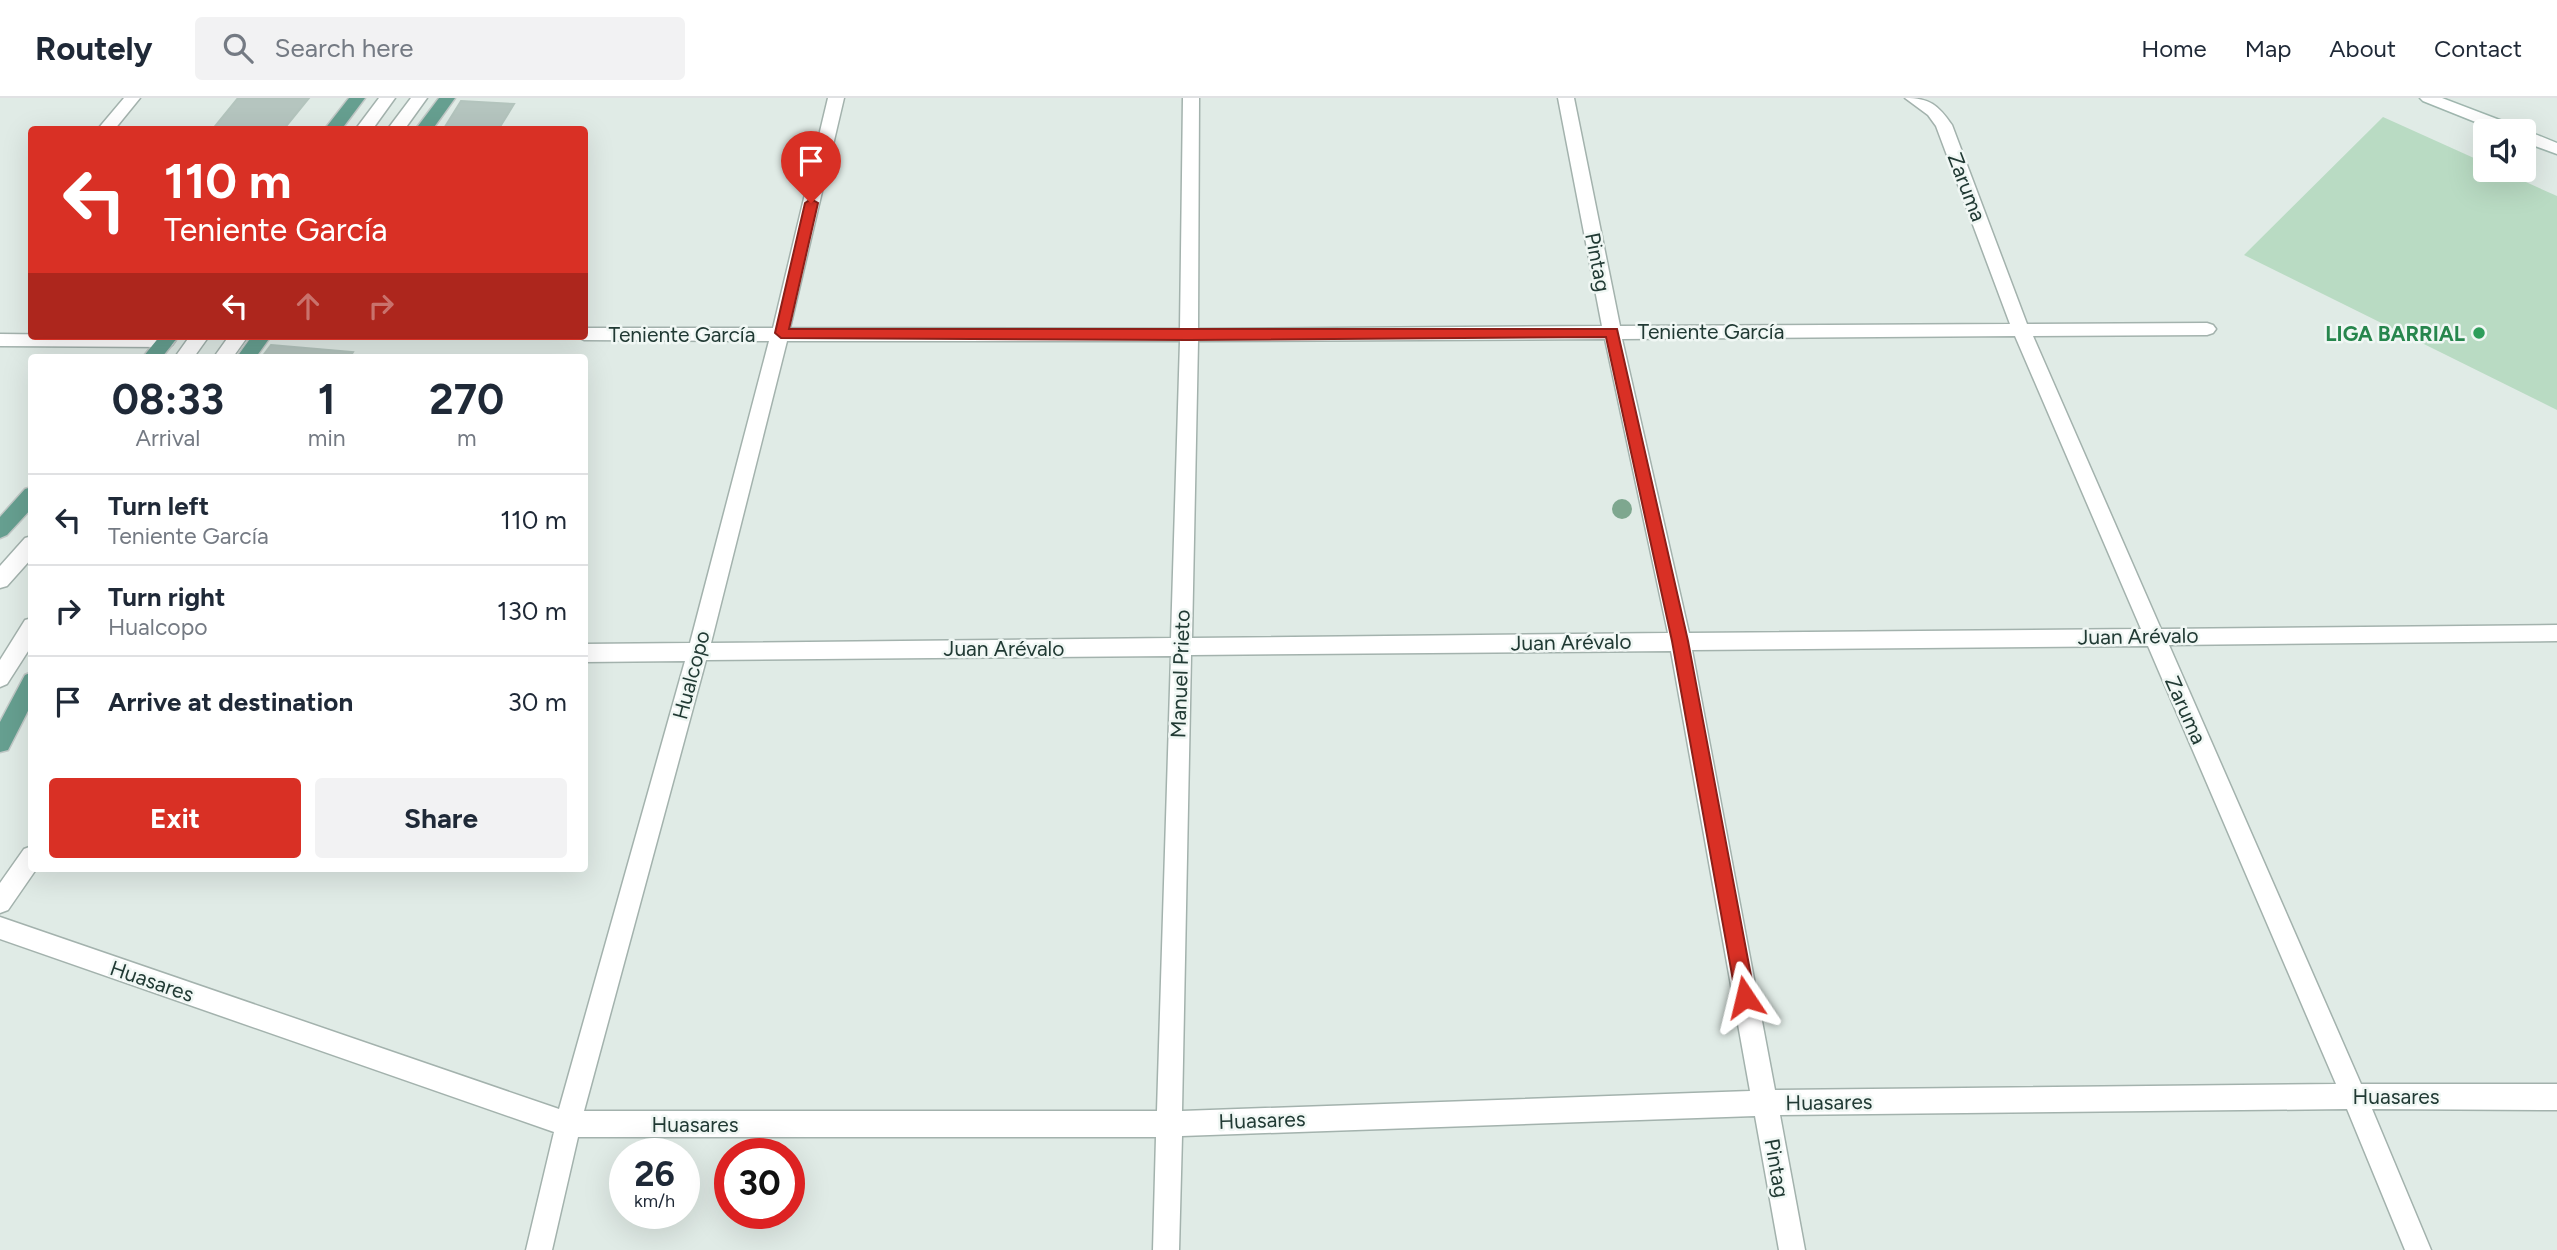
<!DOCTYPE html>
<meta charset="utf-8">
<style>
body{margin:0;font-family:Figtree,sans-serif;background:#f2f2f3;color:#1f2937;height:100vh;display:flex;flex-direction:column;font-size:26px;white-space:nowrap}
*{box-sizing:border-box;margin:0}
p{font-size:23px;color:#747a83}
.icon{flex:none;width:38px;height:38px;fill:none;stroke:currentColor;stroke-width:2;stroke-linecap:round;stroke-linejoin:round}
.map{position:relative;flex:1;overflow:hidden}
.side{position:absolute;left:28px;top:256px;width:560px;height:518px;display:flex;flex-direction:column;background:#fff;border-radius:7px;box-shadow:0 7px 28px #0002}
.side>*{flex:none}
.guide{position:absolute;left:28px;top:28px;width:560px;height:214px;border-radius:7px;box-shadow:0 7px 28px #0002;background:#d93025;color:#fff;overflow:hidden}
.tools{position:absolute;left:2473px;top:21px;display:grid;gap:14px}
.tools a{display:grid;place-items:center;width:63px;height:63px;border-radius:7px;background:#fff;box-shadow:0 7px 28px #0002;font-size:35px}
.speed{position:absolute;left:609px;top:1040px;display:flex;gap:14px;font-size:35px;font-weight:700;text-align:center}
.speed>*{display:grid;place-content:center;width:91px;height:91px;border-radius:50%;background:#fff;box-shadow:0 7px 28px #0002;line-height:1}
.speed small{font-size:18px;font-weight:400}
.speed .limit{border:10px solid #d22;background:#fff;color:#111}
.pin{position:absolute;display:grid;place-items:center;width:60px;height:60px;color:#fff;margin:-72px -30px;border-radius:50% 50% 50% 0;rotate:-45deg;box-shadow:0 0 7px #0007}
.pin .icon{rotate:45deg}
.me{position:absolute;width:77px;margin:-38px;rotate:350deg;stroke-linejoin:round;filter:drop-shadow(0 0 5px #0008)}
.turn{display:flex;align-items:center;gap:24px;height:147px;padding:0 21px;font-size:32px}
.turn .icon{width:91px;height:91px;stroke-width:2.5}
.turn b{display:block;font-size:49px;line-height:60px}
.lanes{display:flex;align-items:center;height:66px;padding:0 21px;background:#0003;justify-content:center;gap:35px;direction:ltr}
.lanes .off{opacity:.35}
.eta{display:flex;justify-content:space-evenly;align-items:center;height:119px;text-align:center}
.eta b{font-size:42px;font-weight:700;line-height:49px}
.action{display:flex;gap:14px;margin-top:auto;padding:14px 21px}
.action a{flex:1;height:80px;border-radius:7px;background:#d93025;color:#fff;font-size:28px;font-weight:700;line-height:80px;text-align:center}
.action a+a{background:#f2f2f3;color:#1f2937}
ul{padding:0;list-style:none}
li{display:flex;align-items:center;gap:21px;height:91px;padding:0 21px;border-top:2px solid #e0e1e3}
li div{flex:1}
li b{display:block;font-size:26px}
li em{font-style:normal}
header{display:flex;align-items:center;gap:42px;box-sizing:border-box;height:98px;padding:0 35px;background:#fff;border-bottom:2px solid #e0e1e3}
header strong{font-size:33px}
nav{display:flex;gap:38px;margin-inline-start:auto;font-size:24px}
.search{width:490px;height:63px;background:#f2f2f3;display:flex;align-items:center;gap:18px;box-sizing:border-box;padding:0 24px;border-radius:7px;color:#747a83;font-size:26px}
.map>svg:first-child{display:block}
.green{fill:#b9dbc3}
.building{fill:#b5c5bf;stroke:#b3c4bd;stroke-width:2}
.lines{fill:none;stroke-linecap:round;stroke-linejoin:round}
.lane-casing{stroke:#a3b2ad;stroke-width:3}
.street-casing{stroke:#a3b2ad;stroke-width:3}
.secondary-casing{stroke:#9fb6ae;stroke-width:3}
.primary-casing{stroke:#c1c8c6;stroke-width:3}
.lane{fill:#fff;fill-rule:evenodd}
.street{fill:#fff;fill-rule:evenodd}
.secondary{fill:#fff;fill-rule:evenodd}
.primary{fill:#669f90;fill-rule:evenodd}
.tree{fill:#7ea78f}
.route{fill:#d93025;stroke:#8d1f18;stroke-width:2}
.leisure-dot{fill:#2e9e5b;stroke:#f0f7f4;stroke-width:2.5}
.labels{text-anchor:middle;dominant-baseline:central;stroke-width:5;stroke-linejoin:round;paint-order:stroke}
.street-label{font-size:21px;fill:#213a34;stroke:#f0f7f4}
.leisure-label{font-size:21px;font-weight:bold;fill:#27864d;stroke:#f0f7f4;text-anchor:end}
</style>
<header>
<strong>Routely</strong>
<div class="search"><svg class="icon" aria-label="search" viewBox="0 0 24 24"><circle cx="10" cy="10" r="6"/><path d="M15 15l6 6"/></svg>Search here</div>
<nav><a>Home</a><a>Map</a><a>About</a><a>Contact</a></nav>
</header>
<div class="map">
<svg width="2557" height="1152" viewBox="0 0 2557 1152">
<rect width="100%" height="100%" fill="#e0ebe6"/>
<path class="green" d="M2383 19 2485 65V72H2499L2557 98V312L2244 157Z"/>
<path class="building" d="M238 0H309L283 32H212Z
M461 3 514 6 498 32H443Z
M271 247 353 254 350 259H262Z"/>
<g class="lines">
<defs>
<path id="lane" d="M379 0H395L372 32H355Z
M411 0H427L404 32H387Z
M190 238H209L194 259H175Z
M229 238H248L233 259H214Z
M32 438V460L7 488 0 490V468L25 440Z
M32 520V547L7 586 0 589V562L25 522Z"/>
<path id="street" d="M124 0H140L114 32H97Z
M828 0H844L790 230 1180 231 1183 0H1199L1198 231 1602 228 1558 0H1574L1620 228 2010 226 1936 28 1928 17 1905 0C1930 0 1938 7 1952 27L2027 226 2207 225 2213 227 2216 231 2213 235 2207 237 2033 238 2161 531 2557 527V543L2169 547 2361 986H2557V1012L2372 1011 2431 1152H2405L2347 1011 1780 1017 1805 1152H1779L1755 1018 1182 1038 1179 1152H1153L1156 1039H578L552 1152H526L554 1034 0 841V819L559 1011 685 563 584 564V546L690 545 769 243 584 242 576 238H584V230H773ZM2015 238 2141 531 1689 535 1622 241ZM1605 241 1668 535 1192 540 1198 243ZM787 243H1180L1171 540 711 545ZM2148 548 2336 986 1775 992 1692 552ZM1671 553 1750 993 1182 1013 1191 557ZM1171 558 1157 1013H584L706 562Z
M0 236 171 238 175 243 172 247 166 249 0 248Z
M32 748V770H37L8 812 0 815V785L24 751Z"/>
<path id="secondary" d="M2420 0H2442L2518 29 2520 33H2498L2423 3Z
M2523 33C2535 35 2546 41 2557 45V56L2524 44Z"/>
<path id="primary" d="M349 0H365L341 32H324Z
M439 0H455L432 32H415Z
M160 238H179L162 259H143Z
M252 238H271L256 259H237Z
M32 389V410L7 437 0 440V419L25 391Z
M32 574V605L8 652 0 654V624L25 577Z"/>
</defs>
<use href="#lane" class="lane-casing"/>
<use href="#street" class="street-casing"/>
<use href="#secondary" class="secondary-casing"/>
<use href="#primary" class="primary-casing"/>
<use href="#lane" class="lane"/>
<use href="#street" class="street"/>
<use href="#secondary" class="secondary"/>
<use href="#primary" class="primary"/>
</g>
<circle class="tree" cx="1622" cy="411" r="10"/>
<path class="route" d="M811 101 818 105 789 231H1617L1688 543 1755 899 1752 906 1745 908 1739 906 1736 899 1672 543 1606 239 1189 242 781 240 775 235 805 105Z"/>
<circle class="leisure-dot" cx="2479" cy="235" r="7"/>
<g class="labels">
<g class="street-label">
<text transform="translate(1967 89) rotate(69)">Zaruma</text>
<text transform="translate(1598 164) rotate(79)">Pintag</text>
<text x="1711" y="233">Teniente García</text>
<text x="682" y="236">Teniente García</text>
<text transform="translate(2138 538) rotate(-1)">Juan Arévalo</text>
<text transform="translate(1571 544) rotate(-1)">Juan Arévalo</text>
<text x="1004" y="550">Juan Arévalo</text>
<text transform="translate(1180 576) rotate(-88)">Manuel Prieto</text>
<text transform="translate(691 577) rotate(-75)">Hualcopo</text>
<text transform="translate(2186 612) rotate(66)">Zaruma</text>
<text transform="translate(152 883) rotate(19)">Huasares</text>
<text x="2396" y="998">Huasares</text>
<text transform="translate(1829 1004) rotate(-1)">Huasares</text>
<text transform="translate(1262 1022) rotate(-2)">Huasares</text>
<text x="695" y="1026">Huasares</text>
<text transform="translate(1777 1070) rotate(80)">Pintag</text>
</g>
<g class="leisure-label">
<text x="2465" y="235">LIGA BARRIAL</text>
</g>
</g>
</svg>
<div class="tools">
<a><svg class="icon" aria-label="sound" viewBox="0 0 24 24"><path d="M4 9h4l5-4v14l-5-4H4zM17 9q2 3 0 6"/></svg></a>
</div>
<div class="speed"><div>26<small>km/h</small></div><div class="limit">30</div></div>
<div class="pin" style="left:811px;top:105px;background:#d93025"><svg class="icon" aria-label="arrive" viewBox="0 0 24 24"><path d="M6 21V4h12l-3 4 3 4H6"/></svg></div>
<svg class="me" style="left:1745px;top:899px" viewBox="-20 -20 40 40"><path d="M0-17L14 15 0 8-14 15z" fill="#d93025" stroke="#fff" stroke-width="4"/></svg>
<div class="guide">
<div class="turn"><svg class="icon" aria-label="left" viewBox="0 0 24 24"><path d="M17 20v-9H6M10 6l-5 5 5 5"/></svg><div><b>110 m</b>Teniente García</div></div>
<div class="lanes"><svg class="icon" aria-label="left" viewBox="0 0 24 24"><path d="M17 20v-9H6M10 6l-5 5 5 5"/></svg><svg class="icon off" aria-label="ahead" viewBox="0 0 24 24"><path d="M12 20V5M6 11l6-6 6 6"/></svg><svg class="icon off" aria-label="right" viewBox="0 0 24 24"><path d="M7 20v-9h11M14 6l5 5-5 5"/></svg></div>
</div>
<section class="side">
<div class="eta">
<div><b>08:33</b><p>Arrival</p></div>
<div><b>1</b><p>min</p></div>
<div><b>270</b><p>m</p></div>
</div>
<ul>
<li><svg class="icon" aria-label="left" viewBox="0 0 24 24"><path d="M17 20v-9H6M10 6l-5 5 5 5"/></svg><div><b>Turn left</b><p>Teniente García</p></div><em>110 m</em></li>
<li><svg class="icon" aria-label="right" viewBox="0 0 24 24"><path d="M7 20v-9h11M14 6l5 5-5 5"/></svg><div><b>Turn right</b><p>Hualcopo</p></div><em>130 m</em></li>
<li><svg class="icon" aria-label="arrive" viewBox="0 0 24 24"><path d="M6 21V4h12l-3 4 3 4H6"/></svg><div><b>Arrive at destination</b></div><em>30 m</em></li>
</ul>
<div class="action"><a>Exit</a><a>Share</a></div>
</section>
</div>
